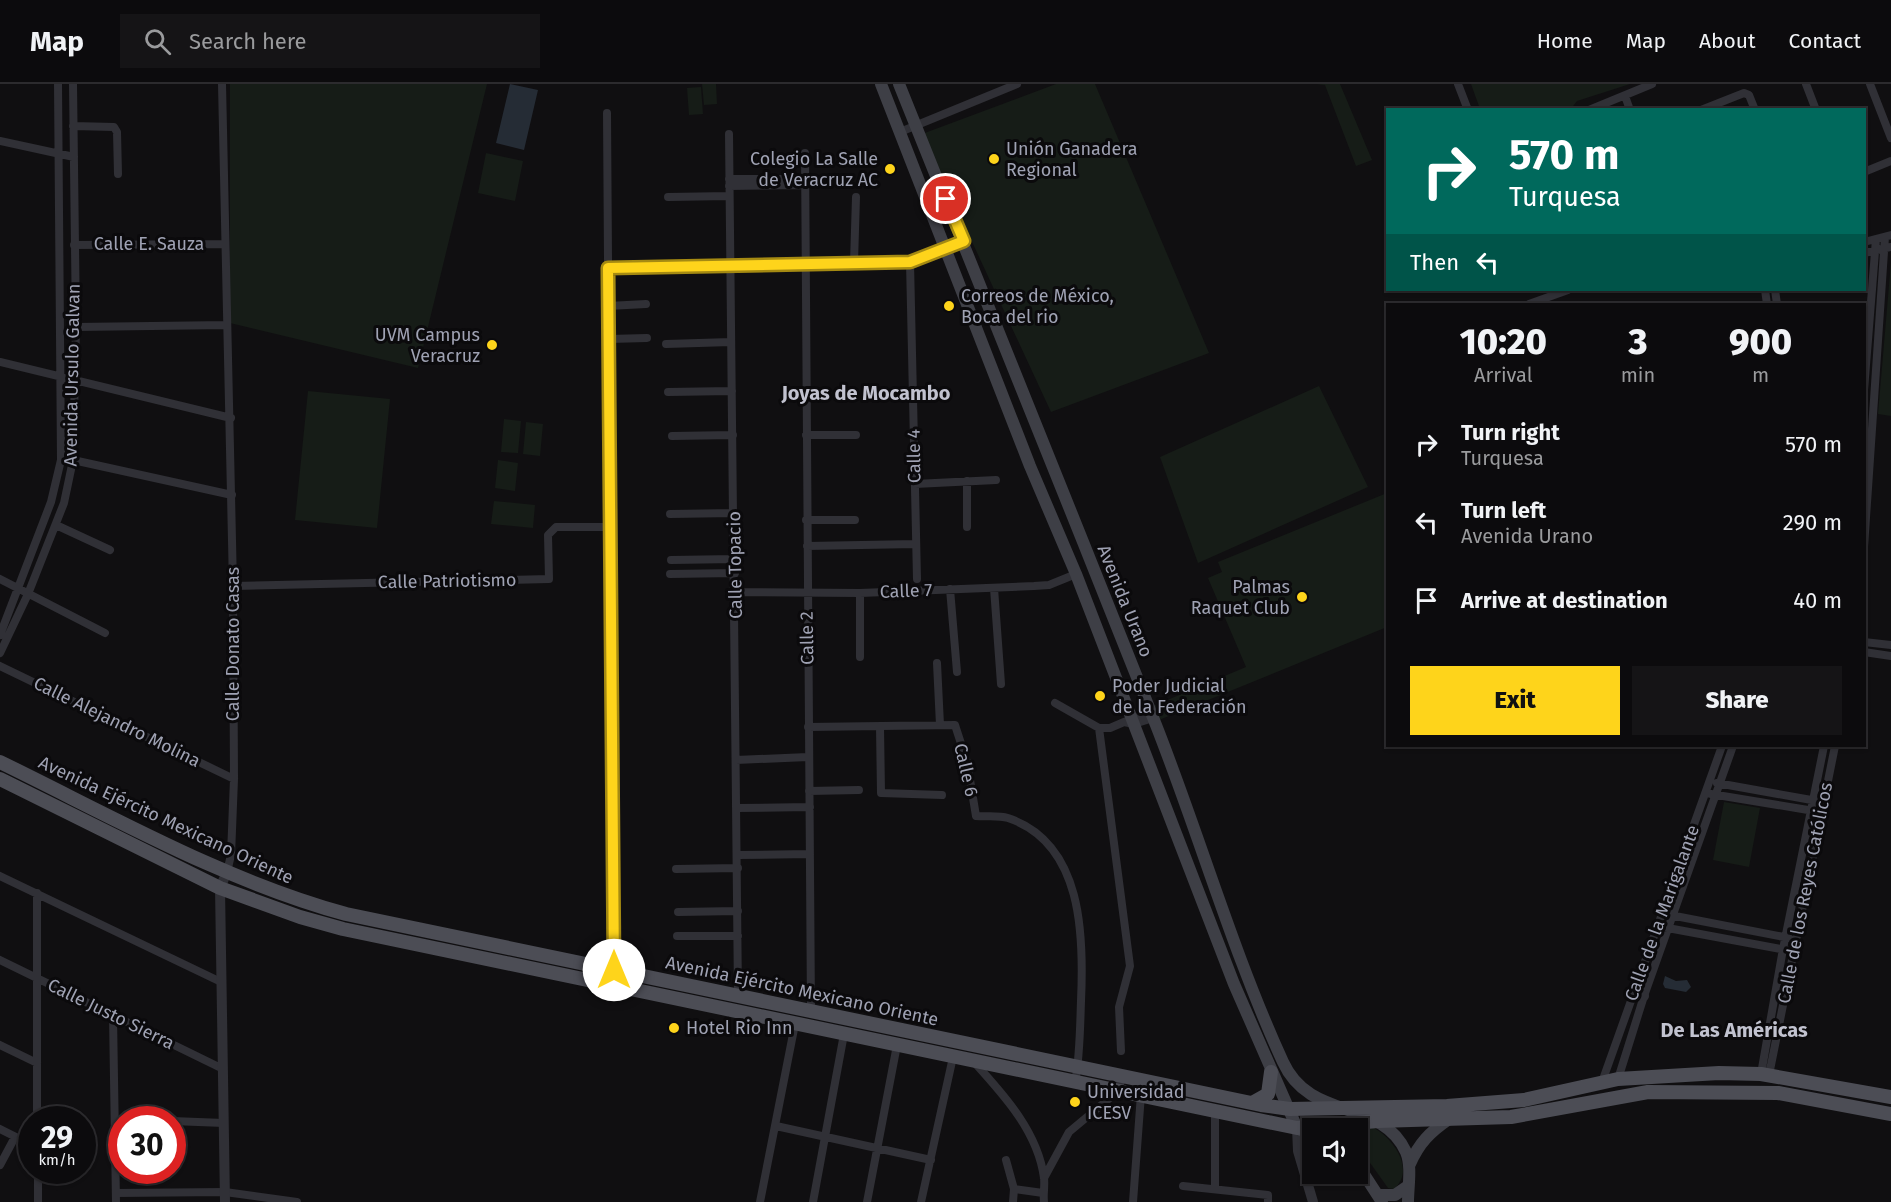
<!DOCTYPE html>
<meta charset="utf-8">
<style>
body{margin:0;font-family:"Fira Sans",sans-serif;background:#151416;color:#f1f3f6;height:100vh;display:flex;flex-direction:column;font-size:22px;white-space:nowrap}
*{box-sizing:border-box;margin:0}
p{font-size:20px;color:#9a9b9d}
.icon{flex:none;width:33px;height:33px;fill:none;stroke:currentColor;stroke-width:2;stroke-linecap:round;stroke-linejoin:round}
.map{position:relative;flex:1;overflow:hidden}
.drawer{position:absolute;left:1386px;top:219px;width:480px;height:444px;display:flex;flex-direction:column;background:#0c0b0d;border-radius:0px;box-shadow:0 2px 4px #0004,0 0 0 2px #2c2b2e}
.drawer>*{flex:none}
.banner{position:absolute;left:1386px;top:24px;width:480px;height:183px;border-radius:0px;box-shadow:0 2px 4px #0004,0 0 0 2px #2c2b2e;background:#00695c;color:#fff;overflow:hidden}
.fabs{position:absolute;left:1302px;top:1034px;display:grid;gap:12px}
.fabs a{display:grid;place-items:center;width:66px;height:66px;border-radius:0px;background:#0c0b0d;box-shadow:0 2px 4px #0004,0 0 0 2px #2c2b2e;font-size:30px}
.speed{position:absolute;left:18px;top:1022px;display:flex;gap:12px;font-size:30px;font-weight:700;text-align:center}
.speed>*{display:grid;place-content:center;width:78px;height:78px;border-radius:50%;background:#0c0b0d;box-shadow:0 2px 4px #0004,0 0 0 2px #2c2b2e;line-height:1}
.speed small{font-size:15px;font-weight:400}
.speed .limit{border:9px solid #d22;background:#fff;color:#111}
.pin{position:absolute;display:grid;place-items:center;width:51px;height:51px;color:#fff;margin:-26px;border:3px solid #fff;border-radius:50%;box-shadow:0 2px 6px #0007}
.me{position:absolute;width:66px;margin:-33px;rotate:0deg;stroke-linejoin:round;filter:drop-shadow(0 0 4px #0008)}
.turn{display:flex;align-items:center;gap:21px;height:126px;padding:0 24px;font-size:27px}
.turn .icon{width:78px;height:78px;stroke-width:2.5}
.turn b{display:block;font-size:42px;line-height:51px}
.then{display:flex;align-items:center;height:57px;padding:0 24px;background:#0003;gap:12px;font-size:22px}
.eta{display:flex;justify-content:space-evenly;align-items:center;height:102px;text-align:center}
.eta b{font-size:36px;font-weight:800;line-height:42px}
.cta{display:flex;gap:12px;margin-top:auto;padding:12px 24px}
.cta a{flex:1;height:69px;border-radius:0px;background:#fed41b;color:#111;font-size:24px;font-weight:800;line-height:69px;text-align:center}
.cta a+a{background:#151416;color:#f1f3f6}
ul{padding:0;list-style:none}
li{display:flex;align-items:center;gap:18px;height:78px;padding:0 24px}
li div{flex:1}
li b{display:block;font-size:22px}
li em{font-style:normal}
header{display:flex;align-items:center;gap:36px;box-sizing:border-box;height:84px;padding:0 30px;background:#0c0b0d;border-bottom:2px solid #2c2b2e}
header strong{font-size:28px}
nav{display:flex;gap:33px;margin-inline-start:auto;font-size:21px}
.search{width:420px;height:54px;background:#151416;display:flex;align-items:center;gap:15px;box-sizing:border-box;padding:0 21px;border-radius:0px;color:#9a9b9d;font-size:22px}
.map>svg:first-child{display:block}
.green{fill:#161c17}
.water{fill:#252c35}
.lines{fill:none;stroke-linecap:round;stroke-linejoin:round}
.minor{stroke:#303036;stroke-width:8}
.tertiary{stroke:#303036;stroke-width:10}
.secondary{stroke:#3e3f46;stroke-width:12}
.primary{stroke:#4c4d55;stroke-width:14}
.route-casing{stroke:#a58a12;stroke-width:15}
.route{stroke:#fed41b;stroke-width:10}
.poi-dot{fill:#fed41b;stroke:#0b0a0c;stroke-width:2}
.labels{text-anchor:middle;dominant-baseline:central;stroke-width:6;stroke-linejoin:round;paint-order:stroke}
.poi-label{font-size:18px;fill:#9fa2b3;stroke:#0b0a0c;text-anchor:start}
.street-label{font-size:18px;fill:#9fa2b3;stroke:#0b0a0c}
.neighbourhood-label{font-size:20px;font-weight:bold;fill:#c1c2cf;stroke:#0b0a0c}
</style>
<header>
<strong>Map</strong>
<div class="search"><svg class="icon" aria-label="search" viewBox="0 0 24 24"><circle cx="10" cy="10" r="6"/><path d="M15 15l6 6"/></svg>Search here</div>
<nav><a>Home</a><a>Map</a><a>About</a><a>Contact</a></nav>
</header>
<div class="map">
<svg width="1891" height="1118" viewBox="0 0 1891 1118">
<rect width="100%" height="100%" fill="#100f11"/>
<path class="green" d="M230 0H487L418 284 230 239Z
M702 0H716L717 20 704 21Z
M1056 0H1095L1209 269 1051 328 922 50Z
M1316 0H1340L1372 76 1356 82 1325 1Z
M1471 0H1630L1577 17 1570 26 1480 25Z
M701 3 703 30 689 31 687 4Z
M486 69 523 77 515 117 478 109Z
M1891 178V332L1878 330Z
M1319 302 1368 403 1198 479 1160 373Z
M308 307 390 315 377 444 295 436Z
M504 335 521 337 518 369 501 368Z
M526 338 543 340 540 372 523 370Z
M498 376 518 379 515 407 495 404Z
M1387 409V543L1159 636 1153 622 1246 583 1208 494 1222 488 1218 478Z
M494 417 535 421 533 444 491 440Z
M1724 718 1760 724 1749 783 1713 776Z
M1374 1044C1393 1054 1416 1086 1394 1105L1388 1104 1358 1062V1045Z"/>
<path class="water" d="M510 0 538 6 524 66 496 59Z
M1665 892 1676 897 1687 896 1691 903 1686 908 1665 904 1663 900Z"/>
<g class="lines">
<path class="minor" d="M222 0 233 502 234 695 231 771 227 788
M1458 0 1468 26
M1806 0 1816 26
M1870 0 1891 54
M1625 12 1630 26
M1589 26 1652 0
M1701 26 1744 9 1749 11 1755 26
M607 29 613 902
M73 42 114 43 117 48 118 90
M900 48 1017 0
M729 50 738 911
M0 57 74 73
M805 69 811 928
M1864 88 1891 77
M729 95H805
M729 102 805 101
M668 113 729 112
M1864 158 1891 151
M74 161 225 160
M1864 169 1891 163
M910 178 917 495
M854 179 856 113
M608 184 910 178 964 157
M1765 206 1767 220
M1775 206 1777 220
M1529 220 1568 206
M608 222 646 220
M76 243 227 241
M609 255 647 254
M666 260 731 258
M0 278 231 334
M1864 306 1876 155
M668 308 732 307
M806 351H856
M672 352 733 351
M73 376 232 411
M967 397V443
M915 400 996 396
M670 430 734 429
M806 436H855
M56 441 110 466
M807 462 916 460
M1864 463 1885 153
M671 476 735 475
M670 490 735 489
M0 495 105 549
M233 502 549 495 548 451 556 443H611
M994 504 1001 600
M950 505 957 588
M735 508 860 509 1034 502 1049 501 1076 490
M860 509V573
M0 551 51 418 61 376 58 0
M1864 558 1891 561
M1864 568 1891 572
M0 569 28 510 64 419 73 376 76 243 73 0
M937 579 940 641
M0 582 234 695
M1055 619 1099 644H1110L1124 638
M1150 628 1124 638 1134 640 1153 634
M808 643 955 641 967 678 976 732C986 733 998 731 1008 734 1083 759 1084 852 1081 917 1080 944 1080 972 1075 999
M880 643 881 709 942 711
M1099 644 1130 882 1119 923 1121 967
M736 676 808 673
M1717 699 1817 717
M809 707 859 706
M1711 710 1814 727
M737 724 810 723
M738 771 810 770
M676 785 738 784
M0 792 221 898
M37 809V1035
M678 828 738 827
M1670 831 1789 854
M1657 842 1786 866
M677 852H738
M0 876 221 984
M113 932 116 1118
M0 961 37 979
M974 978C1004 1011 1038 1048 1044 1094 1045 1102 1043 1110 1044 1118
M1761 990 1783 865 1824 662
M1769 991 1835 662
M1618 995 1644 912 1733 662
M1602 998 1722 662
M172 1037 224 1039
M776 1042 931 1076
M0 1045 32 1061
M1006 1076 1014 1105 1013 1118
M0 1081 15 1053
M38 1086V1118
M1044 1094 1069 1048 1117 1008 1123 992
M1183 1102 1268 1111V1118
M1014 1105 1043 1109
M1215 1105V1027
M116 1109 225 1108 297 1118
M760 1118 795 940
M813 1118 844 950
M867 1118 897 961
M921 1118 953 973
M1133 1118 1142 997"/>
<path class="tertiary" d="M1633 908 1644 912
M1297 1044 1298 1067 1313 1118
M225 1118 220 804 227 788"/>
<path class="secondary" d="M881 0 1030 382 1076 490 1234 900 1297 1044 1312 1052
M899 0C985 213 1071 427 1156 641 1200 753 1233 869 1283 978 1310 1038 1382 1014 1406 1068 1412 1082 1408 1103 1408 1118
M1410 1080C1419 1059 1430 1048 1449 1035
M1358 1081 1382 1118
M1379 1111H1395L1408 1102"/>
<path class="primary" d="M0 678C113 733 225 797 346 830L1261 1021 1290 1025 1447 1022 1524 1016 1618 995 1719 989 1761 990 1891 1013
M0 695 220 804 300 833 343 845 1297 1044 1378 1037 1511 1033 1648 1008 1778 1009 1891 1030
M1252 1019 1268 1010 1271 988"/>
</g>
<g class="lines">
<defs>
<path id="route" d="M614 886 608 184 910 178 964 157 946 115"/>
</defs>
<use href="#route" class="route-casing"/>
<use href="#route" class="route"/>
</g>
<g class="poi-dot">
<circle cx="994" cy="75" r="6"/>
<circle cx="890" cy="85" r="6"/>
<circle cx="949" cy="222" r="6"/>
<circle cx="492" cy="261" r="6"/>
<circle cx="1302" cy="513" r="6"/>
<circle cx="1100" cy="612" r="6"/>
<circle cx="674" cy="944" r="6"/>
<circle cx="1075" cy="1018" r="6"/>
</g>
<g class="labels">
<g class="poi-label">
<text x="1006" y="65">Unión Ganadera<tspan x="1006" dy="21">Regional</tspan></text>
<text x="878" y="75" text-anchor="end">Colegio La Salle<tspan x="878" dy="21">de Veracruz AC</tspan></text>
<text x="961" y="212">Correos de México,<tspan x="961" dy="21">Boca del rio</tspan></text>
<text x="480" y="251" text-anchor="end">UVM Campus<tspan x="480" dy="21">Veracruz</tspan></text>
<text x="1290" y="503" text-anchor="end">Palmas<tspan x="1290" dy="21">Raquet Club</tspan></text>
<text x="1112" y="602">Poder Judicial<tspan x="1112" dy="21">de la Federación</tspan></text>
<text x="686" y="944">Hotel Rio Inn</text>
<text x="1087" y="1008">Universidad<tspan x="1087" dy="21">ICESV</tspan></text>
</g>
<g class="street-label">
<text x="149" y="160">Calle E. Sauza</text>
<text transform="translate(72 291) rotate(-89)">Avenida Ursulo Galvan</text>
<text transform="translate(914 372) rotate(-91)">Calle 4</text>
<text transform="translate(735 481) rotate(-91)">Calle Topacio</text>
<text transform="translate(447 497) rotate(-1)">Calle Patriotismo</text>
<text transform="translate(906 507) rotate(-2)">Calle 7</text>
<text transform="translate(1125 517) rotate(68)">Avenida Urano</text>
<text transform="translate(807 554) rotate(-91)">Calle 2</text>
<text transform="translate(233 560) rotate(-90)">Calle Donato Casas</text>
<text transform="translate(117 638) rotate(26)">Calle Alejandro Molina</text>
<text transform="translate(966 686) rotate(77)">Calle 6</text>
<text transform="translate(166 736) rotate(25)">Avenida Ejército Mexicano Oriente</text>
<text transform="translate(1805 809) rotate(-79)">Calle de los Reyes Católicos</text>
<text transform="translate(1662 829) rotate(-70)">Calle de la Marigalante</text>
<text transform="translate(802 907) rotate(12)">Avenida Ejército Mexicano Oriente</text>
<text transform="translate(111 930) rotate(26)">Calle Justo Sierra</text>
</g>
<g class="neighbourhood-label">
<text x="866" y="309">Joyas de Mocambo</text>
<text x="1734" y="946">De Las Américas</text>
</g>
</g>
</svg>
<div class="fabs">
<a><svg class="icon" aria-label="sound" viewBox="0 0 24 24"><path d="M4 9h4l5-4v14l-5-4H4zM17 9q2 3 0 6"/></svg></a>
</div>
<div class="speed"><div>29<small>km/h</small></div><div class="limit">30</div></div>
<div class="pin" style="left:946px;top:115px;background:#d93025"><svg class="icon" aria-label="arrive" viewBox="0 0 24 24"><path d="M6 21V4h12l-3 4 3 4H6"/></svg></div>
<svg class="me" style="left:614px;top:886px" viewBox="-20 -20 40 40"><circle r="19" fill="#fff"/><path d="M0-13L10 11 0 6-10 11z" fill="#fed41b"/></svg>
<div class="banner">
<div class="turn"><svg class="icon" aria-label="right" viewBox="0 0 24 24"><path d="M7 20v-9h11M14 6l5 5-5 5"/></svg><div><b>570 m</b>Turquesa</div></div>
<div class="then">Then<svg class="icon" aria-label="left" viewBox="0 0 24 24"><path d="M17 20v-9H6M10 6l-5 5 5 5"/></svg></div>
</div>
<section class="drawer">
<div class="eta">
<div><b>10:20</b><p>Arrival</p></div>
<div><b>3</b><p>min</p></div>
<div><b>900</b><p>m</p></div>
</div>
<ul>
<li><svg class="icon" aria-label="right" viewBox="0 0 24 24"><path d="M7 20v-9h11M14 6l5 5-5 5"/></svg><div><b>Turn right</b><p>Turquesa</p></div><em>570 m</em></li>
<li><svg class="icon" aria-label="left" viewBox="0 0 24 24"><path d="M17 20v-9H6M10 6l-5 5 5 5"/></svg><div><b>Turn left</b><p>Avenida Urano</p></div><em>290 m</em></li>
<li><svg class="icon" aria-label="arrive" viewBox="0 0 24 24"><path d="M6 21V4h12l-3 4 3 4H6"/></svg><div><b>Arrive at destination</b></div><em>40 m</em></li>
</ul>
<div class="cta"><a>Exit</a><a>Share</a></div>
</section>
</div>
